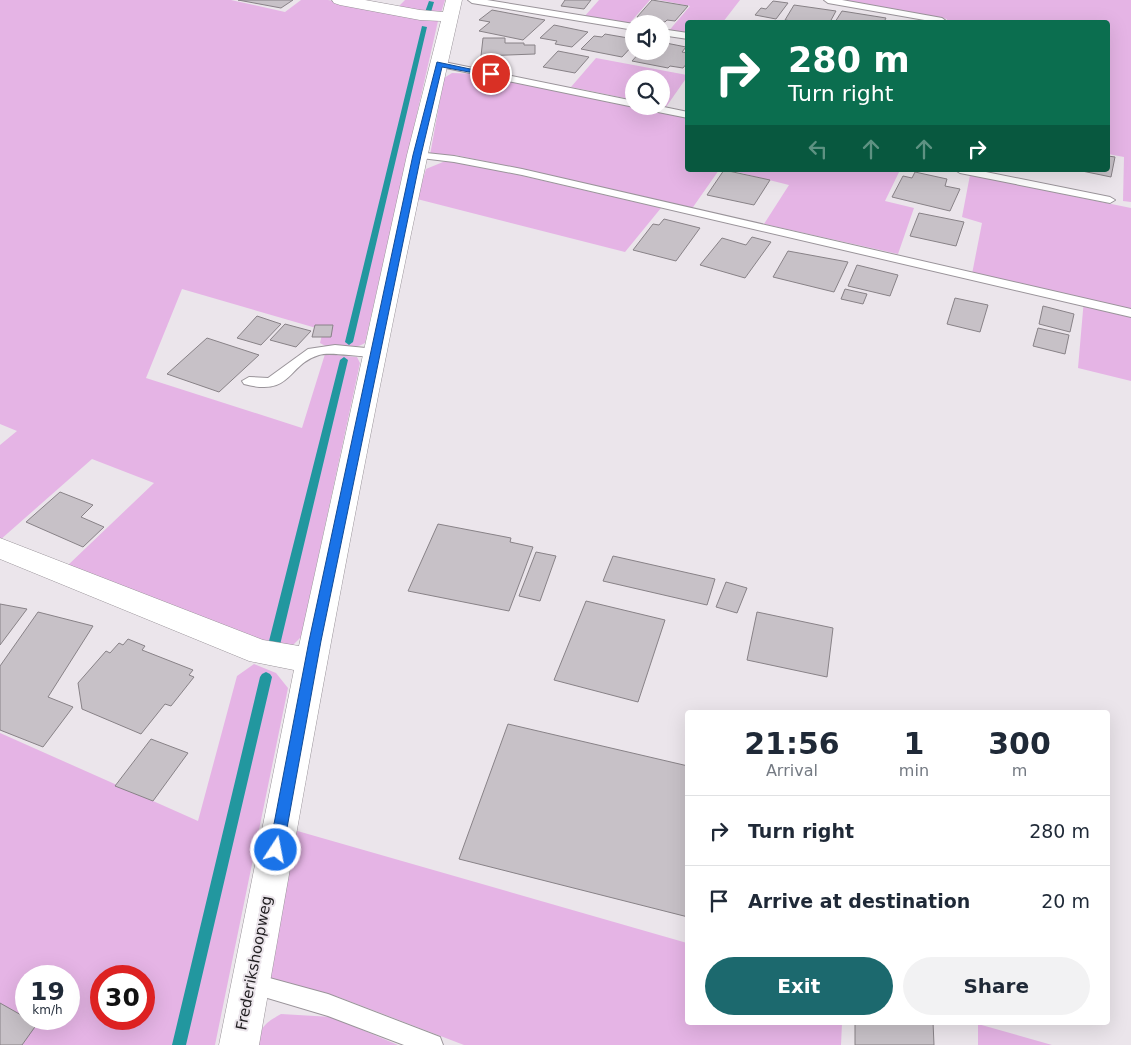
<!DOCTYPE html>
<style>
body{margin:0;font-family:"DejaVu Sans",sans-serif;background:#f2f2f3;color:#1f2937;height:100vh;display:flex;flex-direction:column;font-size:19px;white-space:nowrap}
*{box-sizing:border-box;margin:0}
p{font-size:16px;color:#747a83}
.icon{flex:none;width:28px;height:28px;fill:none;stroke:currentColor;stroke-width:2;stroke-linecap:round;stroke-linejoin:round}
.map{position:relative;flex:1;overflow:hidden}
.side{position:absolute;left:685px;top:710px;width:425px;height:315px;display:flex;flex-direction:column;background:#fff;border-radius:5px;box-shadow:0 5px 20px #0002}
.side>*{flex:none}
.banner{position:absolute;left:685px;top:20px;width:425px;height:152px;border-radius:5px;box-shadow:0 5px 20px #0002;background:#0b6e4f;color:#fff;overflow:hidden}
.controls{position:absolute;left:625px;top:15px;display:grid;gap:10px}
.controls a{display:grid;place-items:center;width:45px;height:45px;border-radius:50%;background:#fff;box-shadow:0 5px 20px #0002;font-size:25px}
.speed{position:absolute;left:15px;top:965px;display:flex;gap:10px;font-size:25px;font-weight:700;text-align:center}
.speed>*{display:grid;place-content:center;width:65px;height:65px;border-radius:50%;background:#fff;box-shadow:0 5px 20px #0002;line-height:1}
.speed small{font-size:12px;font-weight:400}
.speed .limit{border:8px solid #d22;background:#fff;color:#111}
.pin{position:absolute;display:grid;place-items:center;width:42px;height:42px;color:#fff;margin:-21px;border:2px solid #fff;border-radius:50%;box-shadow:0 1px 5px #0007}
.me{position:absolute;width:55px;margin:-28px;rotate:11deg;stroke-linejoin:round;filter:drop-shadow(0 0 4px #0008)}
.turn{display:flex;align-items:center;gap:18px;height:105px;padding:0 20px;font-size:22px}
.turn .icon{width:65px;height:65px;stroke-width:2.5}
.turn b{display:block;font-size:35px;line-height:42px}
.lanes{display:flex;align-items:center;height:48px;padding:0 20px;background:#0003;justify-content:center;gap:25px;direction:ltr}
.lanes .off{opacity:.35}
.eta{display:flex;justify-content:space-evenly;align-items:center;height:85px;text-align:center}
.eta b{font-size:30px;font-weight:800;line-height:35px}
.cta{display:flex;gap:10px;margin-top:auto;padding:10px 20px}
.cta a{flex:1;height:58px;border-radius:30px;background:#1c696e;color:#fff;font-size:20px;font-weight:800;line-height:58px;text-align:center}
.cta a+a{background:#f2f2f3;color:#1f2937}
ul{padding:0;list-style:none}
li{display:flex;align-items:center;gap:15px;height:70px;padding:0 20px;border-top:1px solid #e0e1e3}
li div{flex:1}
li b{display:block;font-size:19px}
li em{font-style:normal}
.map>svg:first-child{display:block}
.green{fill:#e5b4e5;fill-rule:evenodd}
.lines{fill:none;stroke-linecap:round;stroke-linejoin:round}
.stream{fill:#22979f;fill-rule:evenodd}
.building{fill:#c7c1c7;stroke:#888287}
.service-casing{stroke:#9a949a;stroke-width:2}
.minor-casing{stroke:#9a949a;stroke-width:1}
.service{fill:#fff;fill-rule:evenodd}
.minor{fill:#fff;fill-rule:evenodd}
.route{fill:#1a73e8;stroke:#114b97}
.labels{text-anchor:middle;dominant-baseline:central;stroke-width:4;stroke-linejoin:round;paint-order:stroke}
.street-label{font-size:15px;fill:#201e20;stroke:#ebe5eb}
</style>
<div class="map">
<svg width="1131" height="1045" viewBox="0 0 1131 1045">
<rect width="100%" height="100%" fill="#ebe5eb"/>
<path class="green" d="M0 0H231L285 12 301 0H328L419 18 435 19 438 21 365 343C353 350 332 351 320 343L323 330 182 289 146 378 302 428 325 354 357 357 360 363 301 637 293 645 279 652 66 567 154 483 92 459 0 540V445L17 431 0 424Z
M405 0H445L441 13 396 9Z
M599 0H650L628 25 584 17Z
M659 0H740L723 22H688L687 37 667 33 690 6Z
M839 0H1131V202L1123 201 1124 157 1108 154V22H946L947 19Z
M596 58 687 75V77L666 107 661 106V79H634V100L571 87Z
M452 73 482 74 687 118 688 170H719L691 210 526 170 455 155H430L444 78Z
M443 162H459L510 173 661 208 625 252 417 199 426 169Z
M729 170H900L885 201 914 208 898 254 764 224 789 185Z
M970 175 1131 208V381L1078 368 1084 299 972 274 982 223 962 217Z
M254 664 276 673 288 688 215 1045H0V733L198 821 237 676ZM26 976H69V1019H26ZM101 976H144V1019H101Z
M294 830 687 943 688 1022 842 1023 841 1045H464L336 996 266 992Z
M281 1014 332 1017 398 1045H257C260 1027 265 1023 281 1014Z
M978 1024 1052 1045H978Z"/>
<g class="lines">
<path class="stream" d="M429 1 434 2 431 12 428 14 425 12Z
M422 26 427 27 353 342 349 345 345 342Z
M344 357 348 360 280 645 278 648 274 649 270 648 268 645 340 360Z
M266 672 270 674 272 677 186 1045H172L260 677 262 674Z"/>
</g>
<path class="building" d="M238 0H293L281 8Z
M565 0H591L584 9 561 6Z
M652 0 688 6 675 21 667 20 665 22 637 17Z
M773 1 788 3 776 19 755 15 761 8 766 9Z
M794 5 836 11 830 22H799L785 20Z
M492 10 545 20 523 40 479 31 490 22 479 20Z
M842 11 886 18 884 22H835Z
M554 25 588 32 572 47 555 44 557 41 540 38Z
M605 34 634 39V44L622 57 581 49 594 36 602 37Z
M483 38H505V43H524V45H535V54L481 56Z
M661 42 686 47 682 52 688 53V62L683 68 670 66 668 68 632 61 641 51H661Z
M558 51 589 57 575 73 543 67Z
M1108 156 1115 157 1111 177 1082 171 1108 170Z
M724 170 770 180 754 205 707 195Z
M915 172 947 179 945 186 960 189 950 211 892 197 903 176 912 178Z
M919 213 964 222 956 246 910 236Z
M664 219 700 228 676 261 633 250 653 224 659 225Z
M752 237 771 242 745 278 700 265 722 238 746 245Z
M788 251 848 262 834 292 773 277Z
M857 265 898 275 890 296 848 286Z
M845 289 867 294 863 304 841 299Z
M955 298 988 305 980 332 947 324Z
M1043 306 1074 314 1070 332 1039 324Z
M257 316 281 324 261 345 237 338Z
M285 324 311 331 296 347 270 340Z
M315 325H333L331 337H312Z
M1038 328 1069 335 1065 354 1033 346Z
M207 338 259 355 219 392 167 374Z
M60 492 93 505 81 517 104 527 83 547 26 522Z
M438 524 511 538 510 542 533 547 509 611 408 591Z
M536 552 556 556 540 601 519 596Z
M613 556 715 579 707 605 603 581Z
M726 582 747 588 737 613 716 607Z
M586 601 665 620 638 702 554 680Z
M0 604 27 609 0 645Z
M38 612 93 626 48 697 73 707 43 747 0 730V666Z
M757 612 833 628 827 677 747 660Z
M128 639 145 646 142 650 193 670 189 675 194 677 171 706 165 704 141 734 82 709 78 683 106 651 110 653 119 643 123 645Z
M508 724 688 766V917L459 859Z
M151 739 188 753 153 801 115 786Z
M0 1003 37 1024 22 1045H0Z
M855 1022H933L934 1045H855Z"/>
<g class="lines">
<defs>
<path id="service" d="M468 0H487L634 24V30L472 3Z
M824 0H842L942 18 946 21 936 22 828 3Z
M661 29 688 33V39L661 35Z
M439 61 634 101V106H637L634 107 436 66V62Z
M638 106H659L688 112V118L643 109Z
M417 152 454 156 522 169 1131 309V317L522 175 454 162 413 157 412 155 413 153Z
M955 170H976L1110 197 1115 200 1110 203 960 173Z
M335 345 376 349 382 353C375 362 333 350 319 355 286 365 293 397 244 384L242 381 249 377 268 378 308 349Z
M251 973 328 994 440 1037 443 1045H404L328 1016 251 993 244 990 241 983 244 976Z"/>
<path id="minor" d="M332 0H365L420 10 443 12 446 0H462C383 346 320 695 259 1045H219L294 670 249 661 0 559V538L263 640 299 646 407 155 441 21 420 20 340 5 334 3Z"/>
</defs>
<use href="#service" class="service-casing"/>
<use href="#minor" class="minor-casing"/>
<use href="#service" class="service"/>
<use href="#minor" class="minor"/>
</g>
<path class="route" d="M437 62 494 74 491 76 442 67 421 155 321 641 283 850 281 854 276 856 271 854 269 850 309 641 413 155Z"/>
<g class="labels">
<g class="street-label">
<text transform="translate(254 963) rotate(-79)">Frederikshoopweg</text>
</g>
</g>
</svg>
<div class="controls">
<a><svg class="icon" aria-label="sound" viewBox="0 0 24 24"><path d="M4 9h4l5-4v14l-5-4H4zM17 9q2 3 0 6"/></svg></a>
<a><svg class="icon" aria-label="search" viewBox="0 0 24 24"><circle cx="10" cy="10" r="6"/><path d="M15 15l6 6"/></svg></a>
</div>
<div class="speed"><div>19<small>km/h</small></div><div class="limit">30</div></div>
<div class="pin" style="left:491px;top:74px;background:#d93025"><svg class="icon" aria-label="arrive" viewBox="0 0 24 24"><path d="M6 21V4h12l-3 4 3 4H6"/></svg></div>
<svg class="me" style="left:276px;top:850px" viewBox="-20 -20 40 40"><circle r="17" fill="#1a73e8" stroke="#fff" stroke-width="3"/><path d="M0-11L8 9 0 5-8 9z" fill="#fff"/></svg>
<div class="banner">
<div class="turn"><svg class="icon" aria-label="right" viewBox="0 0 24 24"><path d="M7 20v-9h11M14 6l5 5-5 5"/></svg><div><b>280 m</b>Turn right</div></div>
<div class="lanes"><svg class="icon off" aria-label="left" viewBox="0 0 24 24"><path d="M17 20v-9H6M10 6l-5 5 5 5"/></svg><svg class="icon off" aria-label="ahead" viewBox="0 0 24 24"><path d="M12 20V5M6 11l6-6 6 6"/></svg><svg class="icon off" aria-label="ahead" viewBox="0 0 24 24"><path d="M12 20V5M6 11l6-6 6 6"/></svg><svg class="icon" aria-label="right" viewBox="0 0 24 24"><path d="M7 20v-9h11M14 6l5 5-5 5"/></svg></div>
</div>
<section class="side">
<div class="eta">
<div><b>21:56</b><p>Arrival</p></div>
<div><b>1</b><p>min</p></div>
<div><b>300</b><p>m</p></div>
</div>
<ul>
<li><svg class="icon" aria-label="right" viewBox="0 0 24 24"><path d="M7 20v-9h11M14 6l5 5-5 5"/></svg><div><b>Turn right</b></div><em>280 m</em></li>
<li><svg class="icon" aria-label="arrive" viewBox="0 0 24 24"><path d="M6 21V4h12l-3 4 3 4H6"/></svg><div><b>Arrive at destination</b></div><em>20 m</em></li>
</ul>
<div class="cta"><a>Exit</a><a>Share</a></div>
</section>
</div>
